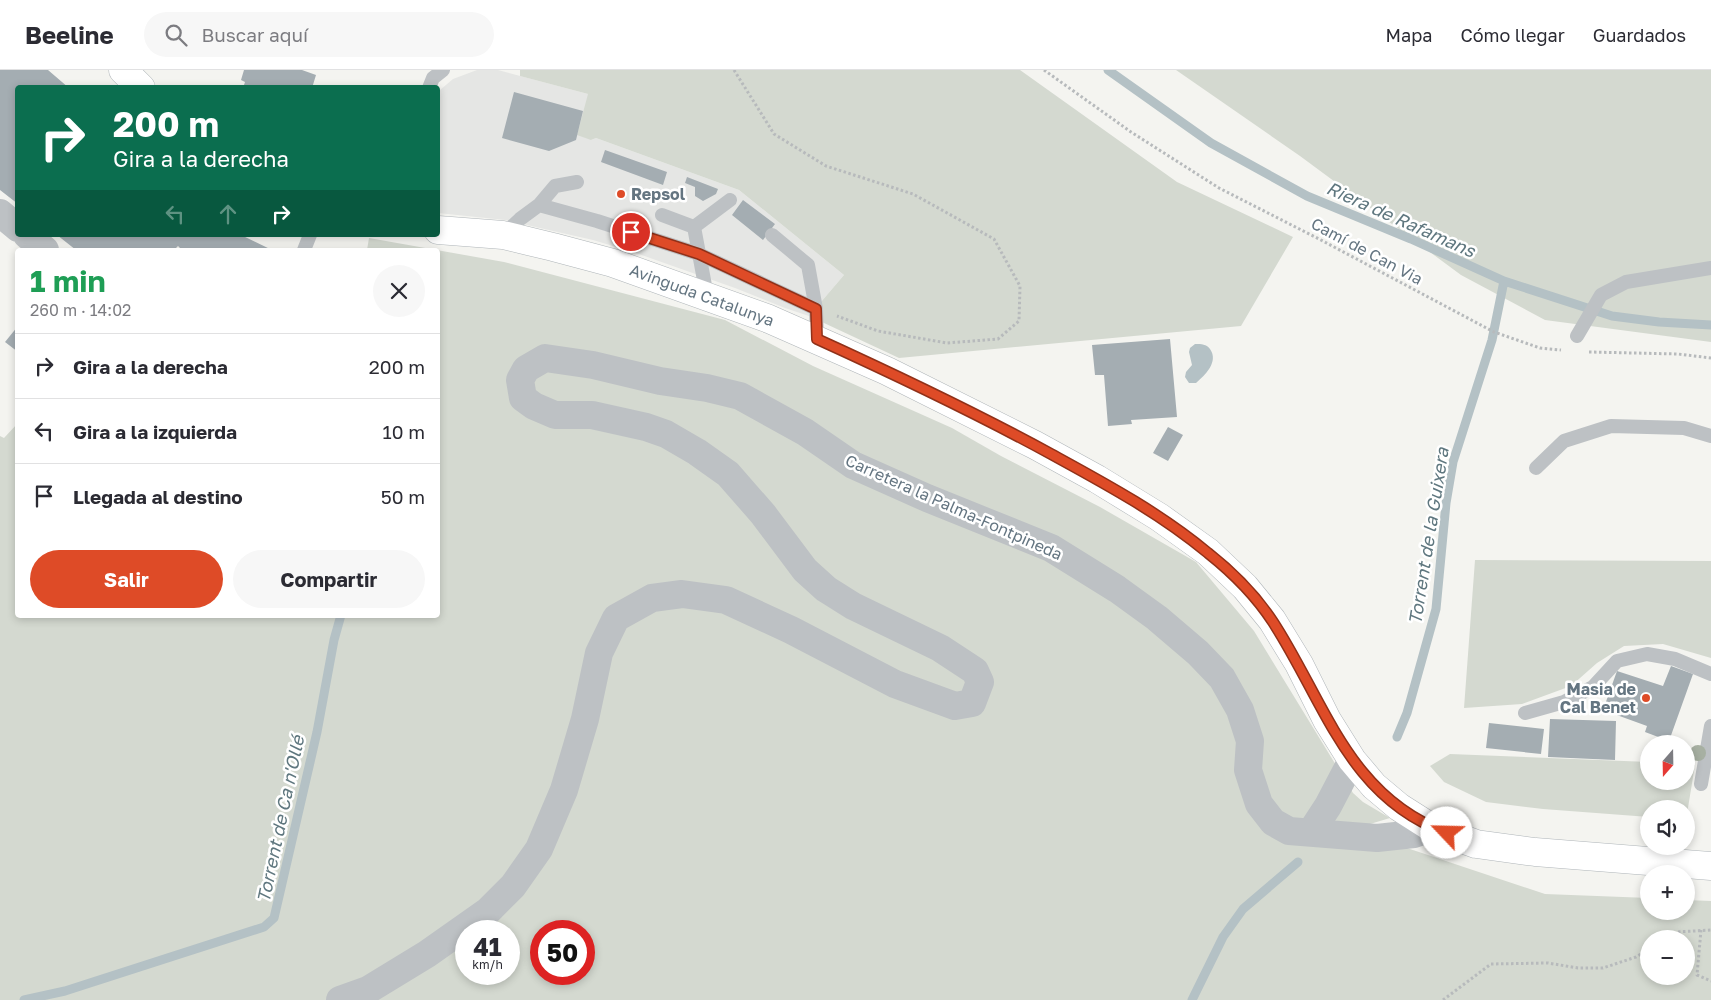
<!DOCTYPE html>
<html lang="es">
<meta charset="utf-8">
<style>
body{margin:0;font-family:"Golos Text",sans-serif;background:#f7f7f7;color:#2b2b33;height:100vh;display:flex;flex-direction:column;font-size:19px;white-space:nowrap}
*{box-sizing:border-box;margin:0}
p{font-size:16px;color:#7c7c81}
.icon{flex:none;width:28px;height:28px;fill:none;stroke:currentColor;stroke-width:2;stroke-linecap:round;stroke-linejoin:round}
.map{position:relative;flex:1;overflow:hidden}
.details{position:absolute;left:15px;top:178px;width:425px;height:370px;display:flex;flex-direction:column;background:#fff;border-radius:5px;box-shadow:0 2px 8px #0003}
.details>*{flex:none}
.banner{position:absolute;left:15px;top:15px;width:425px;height:152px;border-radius:5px;box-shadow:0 2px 8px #0003;background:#0b6e4f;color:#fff;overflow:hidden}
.needle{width:32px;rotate:200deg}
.fabs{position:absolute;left:1640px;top:665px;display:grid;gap:10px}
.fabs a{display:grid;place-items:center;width:55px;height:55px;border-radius:50%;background:#fff;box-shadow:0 2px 8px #0003;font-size:25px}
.speed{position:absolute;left:455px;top:850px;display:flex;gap:10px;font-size:25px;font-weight:700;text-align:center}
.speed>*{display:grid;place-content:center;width:65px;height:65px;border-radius:50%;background:#fff;box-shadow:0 2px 8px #0003;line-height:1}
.speed small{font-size:12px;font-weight:400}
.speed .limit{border:8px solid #d22;background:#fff;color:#111}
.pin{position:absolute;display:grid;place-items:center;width:42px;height:42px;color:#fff;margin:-21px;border:2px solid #fff;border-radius:50%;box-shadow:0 1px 5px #0007}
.me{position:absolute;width:55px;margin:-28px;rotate:294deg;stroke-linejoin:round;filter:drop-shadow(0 0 4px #0008)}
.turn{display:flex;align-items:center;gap:18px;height:105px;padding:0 15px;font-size:22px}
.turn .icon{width:65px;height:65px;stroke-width:2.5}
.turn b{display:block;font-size:35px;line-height:42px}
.lanes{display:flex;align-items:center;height:48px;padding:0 15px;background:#0003;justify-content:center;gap:25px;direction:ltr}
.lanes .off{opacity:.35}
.round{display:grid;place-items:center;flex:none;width:52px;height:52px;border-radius:26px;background:#f7f7f7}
.head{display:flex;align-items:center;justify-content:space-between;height:85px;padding:0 15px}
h1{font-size:30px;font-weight:700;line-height:38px;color:#1e9e55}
.action{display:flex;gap:10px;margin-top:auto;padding:10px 15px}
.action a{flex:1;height:58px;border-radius:30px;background:#de4b27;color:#fff;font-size:20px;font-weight:700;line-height:58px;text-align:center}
.action a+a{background:#f7f7f7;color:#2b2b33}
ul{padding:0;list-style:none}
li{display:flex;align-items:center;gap:15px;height:65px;padding:0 15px;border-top:1px solid #e1e1e2}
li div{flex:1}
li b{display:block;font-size:19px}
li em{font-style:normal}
header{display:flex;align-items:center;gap:30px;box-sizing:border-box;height:70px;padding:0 25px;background:#fff;border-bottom:1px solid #e1e1e2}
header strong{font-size:24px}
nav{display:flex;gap:28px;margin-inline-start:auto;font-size:18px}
.search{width:350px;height:45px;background:#f7f7f7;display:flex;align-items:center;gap:12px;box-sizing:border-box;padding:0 18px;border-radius:28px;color:#7c7c81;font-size:19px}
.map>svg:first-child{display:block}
.built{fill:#e5e6e4}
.green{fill:#d4d9d0;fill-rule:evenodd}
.water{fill:#b4c1c5}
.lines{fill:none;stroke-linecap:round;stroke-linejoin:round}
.stream{stroke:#b4c1c5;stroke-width:9}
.building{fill:#a4adb2}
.secondary-casing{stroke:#afb5b9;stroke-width:29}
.path{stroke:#b7babc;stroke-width:3;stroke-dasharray:2.5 2.5;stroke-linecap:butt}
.lane{stroke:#bdc1c4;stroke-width:14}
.street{stroke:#bdc1c4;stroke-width:28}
.secondary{stroke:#fff;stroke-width:28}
.tree{fill:#a7b0a2}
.route-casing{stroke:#903119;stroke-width:12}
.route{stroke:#de4b27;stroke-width:9}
.poi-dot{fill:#de4b27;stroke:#fff;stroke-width:2}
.labels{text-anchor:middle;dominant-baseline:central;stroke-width:5;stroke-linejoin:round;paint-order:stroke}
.poi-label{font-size:16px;font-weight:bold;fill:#647581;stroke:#fff;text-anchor:start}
.street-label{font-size:16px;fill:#647581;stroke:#fff}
.water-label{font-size:18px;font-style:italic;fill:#5f777f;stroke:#fff}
</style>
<header>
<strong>Beeline</strong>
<div class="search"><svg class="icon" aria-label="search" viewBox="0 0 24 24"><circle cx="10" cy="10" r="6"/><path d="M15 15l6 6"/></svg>Buscar aquí</div>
<nav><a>Mapa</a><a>Cómo llegar</a><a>Guardados</a></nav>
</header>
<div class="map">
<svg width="1711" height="930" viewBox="0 0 1711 930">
<rect width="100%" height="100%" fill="#f4f4f0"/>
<path class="built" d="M477 0H498L588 24 591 70 596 68 739 120 844 205 809 246 785 238 735 218 636 183 593 170 505 150 438 143V25L440 20 453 9Z"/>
<path class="green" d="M520 0H1020L1177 112 1293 167 1241 256 899 288 809 246 844 205 739 120 596 68 591 70 577 65 588 24 520 6Z
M1176 0H1711V272L1545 250 1461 205 1300 86Z
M369 168 504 192 725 250 813 296 952 358 1001 386 1100 437 1196 492 1254 561 1353 723 1363 732 1390 748 1370 754 1377 768 1545 824 1649 828V841H1686V830L1711 831V930H0V366L4 368 17 354 18 545H438V180H367ZM466 861H509V904H466ZM541 861H584V904H541ZM1649 869H1686V906H1649Z
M1475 490 1711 491V588L1663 574 1624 576 1597 593 1571 616 1522 634 1464 638Z
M1450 684 1649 692V711H1686V695H1695L1686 750V739H1649V747L1543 739 1486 732 1444 712 1430 696Z"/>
<path class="water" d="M1195 274C1202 274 1206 274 1210 279 1219 292 1205 305 1196 313H1189L1185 307 1186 302 1192 295 1189 282 1190 278Z"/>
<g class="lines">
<path class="stream" d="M1108 0 1211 73 1307 126 1411 169 1504 211 1612 246 1659 252 1711 255
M1397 667 1407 643 1436 539 1446 433 1453 392 1492 270 1504 211
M24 930 65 921 264 857 274 848 317 662 334 570 341 545
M1192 930 1223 867 1243 839 1298 792"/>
</g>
<path class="building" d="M0 0H48L69 18H18V134L0 120Z
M244 0H302L316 5 312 18H243L245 12 241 10Z
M514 22 583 41 576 70 549 81 502 68Z
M605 80 667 102 663 115 601 92Z
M687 107 718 119 716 124 703 131 695 126V117L685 113Z
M743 130 775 154 763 170 732 145Z
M57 165H241L272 180H182L178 176 174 180H76Z
M18 256V282L5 272Z
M1170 269 1177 347 1131 350 1132 354 1108 356 1104 305H1095L1092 275Z
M1168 357 1183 365 1168 391 1153 383Z
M1671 596 1693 604 1669 671 1645 662 1647 656 1603 640 1617 601 1663 616Z
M1550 649 1616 651 1615 690 1548 687Z
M1489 653 1544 659 1541 684 1486 678Z"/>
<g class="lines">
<defs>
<path id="secondary" d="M123 0 141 18
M438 160 503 165 553 177 613 193 769 249 887 301 1035 375 1097 409 1159 447 1208 482 1245 517 1272 550 1299 594 1327 650 1352 690 1374 716 1399 737 1432 758 1476 774 1535 782 1711 796"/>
</defs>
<use href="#secondary" class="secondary-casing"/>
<path class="path" d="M734 0 774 64 826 96 913 124 994 169 1020 216 1019 251 998 269 947 273 878 261 837 246
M1044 0 1131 62 1219 118 1319 169 1494 262 1540 278 1561 280
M1589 282 1678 284 1711 288
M1701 860 1697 905 1711 911
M1665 869 1676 862 1711 860
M1443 930 1491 894 1548 893 1578 898H1603L1636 887 1649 879"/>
<path class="lane" d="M429 18 433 8 443 0
M539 135 555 116 577 112
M662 145 694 157 730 130
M694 157 707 226
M503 165 520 149 539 135 597 151 699 184 816 239
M772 165 808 195 816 239 817 269
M304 180 310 165
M1577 266 1601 225 1626 212 1711 198
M1536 398 1564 371 1611 356 1684 358 1711 366
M1525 643 1564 632 1593 617 1617 591 1647 584 1675 589 1711 604
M1701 714 1711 656"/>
<path class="street" d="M0 143 18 158
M27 165 45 180
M1311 762 1328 736 1352 690
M340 930 368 920 427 884 488 841 513 816 539 779 564 720 585 649 599 583 616 548 652 528 682 524 726 530 791 560 895 614 955 636 972 633 980 612 975 601 940 578 853 536 826 519 805 500 763 444 728 404 697 382 666 364 646 357 592 345H555L534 336 523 328 520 310 526 299 545 288 593 295 660 311 707 318 740 326 805 362 853 395 927 428 1051 478 1117 519 1157 548 1198 583 1222 608 1240 640 1250 671 1248 700 1259 734 1273 752 1289 761 1377 768 1414 764 1432 758"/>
<use href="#secondary" class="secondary"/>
</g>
<circle class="tree" cx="1698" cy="683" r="8"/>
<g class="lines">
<defs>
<path id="route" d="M631 162 699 184 816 239 817 269C896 305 974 342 1051 384 1104 413 1160 443 1208 483 1232 502 1256 526 1273 552 1325 632 1348 727 1447 763"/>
</defs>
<use href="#route" class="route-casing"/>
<use href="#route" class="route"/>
</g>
<g class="poi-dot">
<circle cx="621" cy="124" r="5"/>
<circle cx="1646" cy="628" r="5"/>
</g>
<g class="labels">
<g class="poi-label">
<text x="631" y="124">Repsol</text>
<text x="1636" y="619" text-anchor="end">Masia de<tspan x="1636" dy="18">Cal Benet</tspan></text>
</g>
<g class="street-label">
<text transform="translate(1367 181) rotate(28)">Camí de Can Via</text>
<text transform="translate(702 225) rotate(20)">Avinguda Catalunya</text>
<text transform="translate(954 437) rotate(24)">Carretera la Palma-Fontpineda</text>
</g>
<g class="water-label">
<text transform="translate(1401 149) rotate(24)">Riera de Rafamans</text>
<text transform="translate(1428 466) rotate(-81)">Torrent de la Guixera</text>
<text transform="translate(280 749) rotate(-78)">Torrent de Ca n'Ollé</text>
</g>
</g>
</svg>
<div class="fabs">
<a><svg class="needle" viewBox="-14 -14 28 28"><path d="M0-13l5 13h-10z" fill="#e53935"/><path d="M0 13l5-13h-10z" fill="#7c7c81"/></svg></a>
<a><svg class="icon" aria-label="sound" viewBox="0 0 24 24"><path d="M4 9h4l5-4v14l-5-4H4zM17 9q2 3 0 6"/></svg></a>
<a>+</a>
<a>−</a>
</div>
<div class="speed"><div>41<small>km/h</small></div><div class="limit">50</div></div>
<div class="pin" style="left:631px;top:162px;background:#d93025"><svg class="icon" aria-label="arrive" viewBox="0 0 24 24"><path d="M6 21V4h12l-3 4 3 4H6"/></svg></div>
<svg class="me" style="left:1447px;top:763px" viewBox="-20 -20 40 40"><circle r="19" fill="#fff"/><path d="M0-13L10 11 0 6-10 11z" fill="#de4b27"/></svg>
<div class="banner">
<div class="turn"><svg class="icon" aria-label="right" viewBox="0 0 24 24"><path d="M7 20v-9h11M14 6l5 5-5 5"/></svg><div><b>200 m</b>Gira a la derecha</div></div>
<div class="lanes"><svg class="icon off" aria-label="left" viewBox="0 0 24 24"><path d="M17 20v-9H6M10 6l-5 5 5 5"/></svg><svg class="icon off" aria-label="ahead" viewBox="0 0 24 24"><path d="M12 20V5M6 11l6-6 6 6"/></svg><svg class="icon" aria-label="right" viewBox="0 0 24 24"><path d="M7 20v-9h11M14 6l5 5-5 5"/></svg></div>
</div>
<section class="details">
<div class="head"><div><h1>1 min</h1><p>260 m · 14:02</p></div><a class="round"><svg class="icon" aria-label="close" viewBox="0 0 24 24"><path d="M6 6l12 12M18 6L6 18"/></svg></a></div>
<ul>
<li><svg class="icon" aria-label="right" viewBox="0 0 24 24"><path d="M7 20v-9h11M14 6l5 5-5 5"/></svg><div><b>Gira a la derecha</b></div><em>200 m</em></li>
<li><svg class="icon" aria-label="left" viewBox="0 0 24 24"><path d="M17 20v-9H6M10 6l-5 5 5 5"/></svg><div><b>Gira a la izquierda</b></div><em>10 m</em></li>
<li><svg class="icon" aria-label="arrive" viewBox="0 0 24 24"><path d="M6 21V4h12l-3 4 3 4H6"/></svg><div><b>Llegada al destino</b></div><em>50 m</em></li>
</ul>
<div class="action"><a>Salir</a><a>Compartir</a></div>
</section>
</div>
